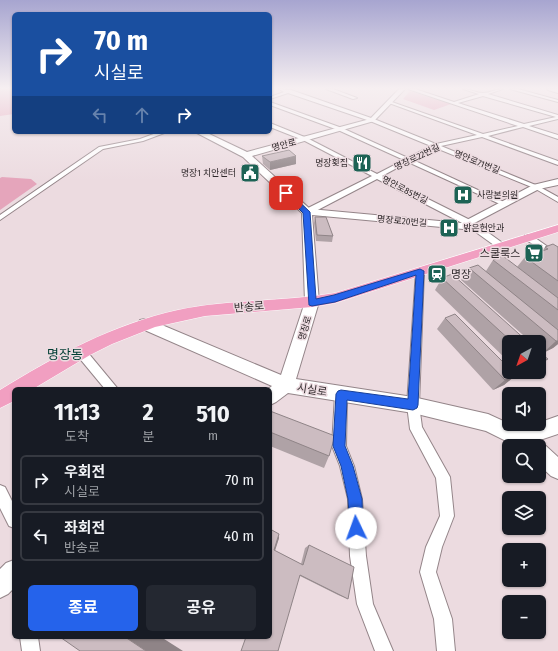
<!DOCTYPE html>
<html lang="ko">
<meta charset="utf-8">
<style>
body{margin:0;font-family:"Fira Sans Condensed","Noto Sans KR",sans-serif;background:#242831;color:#f1f3f6;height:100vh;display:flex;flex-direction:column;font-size:15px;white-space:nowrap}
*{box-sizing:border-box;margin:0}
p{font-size:13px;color:#9ea1a6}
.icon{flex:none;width:22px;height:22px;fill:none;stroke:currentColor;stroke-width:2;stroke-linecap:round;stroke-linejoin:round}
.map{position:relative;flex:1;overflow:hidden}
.panel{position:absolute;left:12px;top:387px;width:260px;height:252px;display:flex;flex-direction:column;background:#171b24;border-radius:6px;box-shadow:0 1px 3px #0004}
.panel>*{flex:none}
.banner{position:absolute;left:12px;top:12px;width:260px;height:122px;border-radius:6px;box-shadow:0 1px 3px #0004;background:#1a4fa0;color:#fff;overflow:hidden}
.needle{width:26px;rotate:220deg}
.tools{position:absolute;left:502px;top:335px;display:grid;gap:8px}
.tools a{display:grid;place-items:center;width:44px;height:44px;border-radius:6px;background:#171b24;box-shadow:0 1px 3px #0004;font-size:20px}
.pin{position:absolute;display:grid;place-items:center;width:34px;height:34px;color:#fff;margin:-17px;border-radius:8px;box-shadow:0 2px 6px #0006}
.me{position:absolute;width:44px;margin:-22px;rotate:357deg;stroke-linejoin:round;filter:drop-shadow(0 0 3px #0008)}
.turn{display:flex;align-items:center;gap:14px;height:84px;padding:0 16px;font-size:18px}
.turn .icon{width:52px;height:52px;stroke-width:2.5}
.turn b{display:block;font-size:28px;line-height:34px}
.lanes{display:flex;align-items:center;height:38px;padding:0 16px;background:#0003;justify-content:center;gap:20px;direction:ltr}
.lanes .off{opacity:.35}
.eta{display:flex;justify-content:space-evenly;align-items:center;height:68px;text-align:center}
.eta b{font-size:24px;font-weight:700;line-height:28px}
.primary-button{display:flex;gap:8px;margin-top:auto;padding:8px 16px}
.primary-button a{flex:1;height:46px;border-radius:6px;background:#2563eb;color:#fff;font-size:16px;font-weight:700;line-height:46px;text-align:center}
.primary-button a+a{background:#242831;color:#f1f3f6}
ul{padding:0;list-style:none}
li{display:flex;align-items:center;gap:12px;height:50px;margin:0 8px 6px;padding:0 8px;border:2px solid #363941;border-radius:6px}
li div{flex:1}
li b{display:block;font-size:15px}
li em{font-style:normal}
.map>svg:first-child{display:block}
.green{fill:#e5a5bb}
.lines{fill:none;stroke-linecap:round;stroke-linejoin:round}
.street-casing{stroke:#948589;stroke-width:2}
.secondary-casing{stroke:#948589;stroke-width:2}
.primary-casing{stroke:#fff;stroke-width:1}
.street{fill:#fff;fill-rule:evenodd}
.secondary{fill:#fff;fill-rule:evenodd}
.primary{fill:#f19fc1;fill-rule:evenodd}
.wall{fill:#afa2a6}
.shaded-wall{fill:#8f8487}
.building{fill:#ccbcc1;stroke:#8f8487}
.route{fill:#2563eb;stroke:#184099}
.labels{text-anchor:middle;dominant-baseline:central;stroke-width:3;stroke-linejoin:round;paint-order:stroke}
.far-street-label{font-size:9px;fill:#2f292b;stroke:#ecdbe0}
.far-poi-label{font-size:9px;fill:#2f292b;stroke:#ecdbe0;text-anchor:end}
.poi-label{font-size:11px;fill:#2f292b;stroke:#ecdbe0;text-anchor:end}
.street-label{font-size:11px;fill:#2f292b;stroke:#ecdbe0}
.quarter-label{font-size:13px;fill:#003d33;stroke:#ecdbe0}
</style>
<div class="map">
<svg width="558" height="651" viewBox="0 0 558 651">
<rect width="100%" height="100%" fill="#ecdbe0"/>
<path class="green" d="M0 89H14V114L0 116Z
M410 91 451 104 434 110 403 99Z
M2 177 31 179 37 184 0 210V178Z"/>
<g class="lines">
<defs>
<path id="street" d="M279 89 291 90 374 119 436 144 477 135 389 103V101L483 134 518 126 408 89H415L454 102 479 94 463 89C470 89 476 93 483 93 490 93 496 89 503 89L488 94 558 115V119L529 126 558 135V139L523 127 488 136 558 161V165L482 137 441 146 538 186 558 197V202L534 188 436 148 413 160 506 203V205H502L408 162 382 176 472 221 504 244V248H498L466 225 377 179 310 214H304V210L372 176 303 140 270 127V123L307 138 377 174 404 160 338 130 270 105V102L342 128 408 158 431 146 370 121 288 93 270 99V97L284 92ZM483 96 556 117 524 124 458 103Z
M326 89H333L357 98 353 99Z
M510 89H518L558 100V102Z
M159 132H167L143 141 103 149 0 220V215L99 147 140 139Z
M525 235H531L558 254V261L525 239Z
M420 268 424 271 419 405 422 427 450 477 454 516 442 547 436 572 452 619 455 651H437L434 619 420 572 426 547 440 516 436 478 410 429 407 405 416 271Z
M80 347 84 348 118 389H105L76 354 75 351 76 348Z
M341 390 345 391 347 395 346 446 354 466 362 499 366 556 373 604 393 651H375L357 604 350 556 348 499 340 466 332 446 335 395 337 391Z
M0 485 5 487 14 505V528L9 526 0 508Z
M20 637H38L40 651H22Z"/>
<path id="secondary" d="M399 89H405L374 121 252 156 310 209 461 223 533 185 558 179V185L539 189 463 229 312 215 319 302 296 379 413 397 488 414 521 429 558 416V434L537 441 538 444 546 446 558 457V479L551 476 539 465V446H516L486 431 413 413 288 393 276 402 270 405V389H268L272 386 140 328 138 324 140 320 145 319 150 320 281 375 305 302 302 213 243 157 195 132H205L247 152 370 119Z
M547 89H558V93L548 90Z
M14 560V588L8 594 0 598V569L6 563Z"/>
<path id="primary" d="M558 225V232L335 303 312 307 205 316 155 327 112 344 90 355 33 389H14V401L0 408V390C55 356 114 324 178 310 230 299 283 302 335 293Z"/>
</defs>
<use href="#street" class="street-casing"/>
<use href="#secondary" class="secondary-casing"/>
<use href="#primary" class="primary-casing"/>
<use href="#street" class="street"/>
<use href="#secondary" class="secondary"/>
<use href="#primary" class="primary"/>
</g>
<path class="wall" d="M262 156H296V164L270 170 263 164Z
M315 217 333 236 332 242 316 241 314 223Z
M545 247H558V344L553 348 543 353 539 349V342H531L461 280 469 268 486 271 493 260 517 267 525 257 542 251Z
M442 278 528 342H509V362L435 290Z
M445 318 516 375 504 385 493 390 437 329Z
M520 372H530L523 375Z
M270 411 329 456 324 468 270 446Z
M270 529 279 538 275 551 301 564 305 548 309 545 348 599 338 595 300 576 270 637Z"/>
<path class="shaded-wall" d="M296 156V164L270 170V162Z
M556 341H558V344L553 348 543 353Z
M548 359 539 366V363Z
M516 375 504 385 493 390 505 380Z
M279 534V538L274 553V550Z
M125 637H161L183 651H146Z"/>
<path class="building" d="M289 150 296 156 270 162 262 156Z
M315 217H326L333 236 317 235Z
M553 244 558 247V281L525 257 548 249 545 247Z
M503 256 558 298V310L493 260Z
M478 265 558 330V341H556L469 268Z
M452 274 528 342H512L442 278Z
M455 314 509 368V372H513L516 375 505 380 445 318Z
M539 352 548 359 539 363Z
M270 411 335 436 329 456 270 432Z
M270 529 279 534 274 550 303 565 309 545 354 567 348 599 300 575 278 651H241L246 637H270Z
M60 637H125L146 651H80Z"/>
<linearGradient id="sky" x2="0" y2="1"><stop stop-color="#a7a5d0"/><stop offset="0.49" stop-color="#f6eff1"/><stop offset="1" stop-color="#f6eff1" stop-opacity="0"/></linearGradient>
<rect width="558" height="180" fill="url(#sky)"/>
<path class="route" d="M284 192H289L310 212 316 299 334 295 420 269 424 271 418 405 417 408 413 410 347 400 345 446 353 466 362 499 363 528 361 532 356 534 352 532 350 528 348 499 341 466 333 446 336 394 338 391 341 390 408 399 416 275 335 302 312 306 309 305 303 213 284 194Z"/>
<defs>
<symbol id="restaurant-square" viewBox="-11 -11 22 22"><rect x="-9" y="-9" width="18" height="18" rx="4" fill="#1d6355" stroke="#ecdbe0"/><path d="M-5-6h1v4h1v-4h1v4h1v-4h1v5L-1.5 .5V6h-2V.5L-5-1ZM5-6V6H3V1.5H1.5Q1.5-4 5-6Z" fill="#fff"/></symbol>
<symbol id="civic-square" viewBox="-11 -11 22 22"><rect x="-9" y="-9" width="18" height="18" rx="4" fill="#1d6355" stroke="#ecdbe0"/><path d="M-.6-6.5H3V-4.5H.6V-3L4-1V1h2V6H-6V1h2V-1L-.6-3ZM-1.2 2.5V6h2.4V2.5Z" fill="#fff"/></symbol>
<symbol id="hospital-square" viewBox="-11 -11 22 22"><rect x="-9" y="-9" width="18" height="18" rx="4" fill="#1d6355" stroke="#ecdbe0"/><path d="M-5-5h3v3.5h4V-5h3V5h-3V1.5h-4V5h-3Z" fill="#fff"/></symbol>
<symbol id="supermarket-square" viewBox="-11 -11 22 22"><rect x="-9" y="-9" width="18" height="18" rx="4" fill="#1d6355" stroke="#ecdbe0"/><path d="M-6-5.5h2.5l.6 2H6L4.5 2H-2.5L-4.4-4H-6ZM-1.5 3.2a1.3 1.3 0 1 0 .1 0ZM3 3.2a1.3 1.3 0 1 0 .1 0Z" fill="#fff"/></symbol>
<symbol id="station-square" viewBox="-11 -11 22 22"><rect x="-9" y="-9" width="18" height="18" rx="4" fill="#1d6355" stroke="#ecdbe0"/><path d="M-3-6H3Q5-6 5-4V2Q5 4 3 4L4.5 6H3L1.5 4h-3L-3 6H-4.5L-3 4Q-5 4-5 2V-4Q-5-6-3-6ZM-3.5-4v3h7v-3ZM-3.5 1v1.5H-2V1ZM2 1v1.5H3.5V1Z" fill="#fff"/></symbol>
</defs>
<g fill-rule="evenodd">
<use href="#restaurant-square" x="351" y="152" width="22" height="22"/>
<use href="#civic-square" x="239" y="162" width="22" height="22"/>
<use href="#hospital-square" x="452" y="184" width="22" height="22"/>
<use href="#hospital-square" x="438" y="217" width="22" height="22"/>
<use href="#supermarket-square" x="523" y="242" width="22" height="22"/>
<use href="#station-square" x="426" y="263" width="22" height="22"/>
</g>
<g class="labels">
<g class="far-street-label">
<text transform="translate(284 145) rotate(-15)">명안로</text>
<text transform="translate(417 157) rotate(-25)">명장로22번길</text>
<text transform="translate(477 162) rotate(22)">명안로71번길</text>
<text transform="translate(405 190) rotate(27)">명안로85번길</text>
<text transform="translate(402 221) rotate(5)">명장로20번길</text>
<text transform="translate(305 328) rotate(-73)">명장로</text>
</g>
<g class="far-poi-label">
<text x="348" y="163">명장횟집</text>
<text x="236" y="173">명장1 치안센터</text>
<text x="477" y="195" text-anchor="start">사랑본의원</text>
<text x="463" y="228" text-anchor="start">밝은현안과</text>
</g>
<g class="poi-label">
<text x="520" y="253">스쿨룩스</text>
<text x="451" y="274" text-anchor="start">명장</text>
</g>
<g class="street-label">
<text transform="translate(249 307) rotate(-5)">반송로</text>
<text transform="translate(312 390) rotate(9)">시실로</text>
</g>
<g class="quarter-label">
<text x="65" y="354">명장동</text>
</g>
</g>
</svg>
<div class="tools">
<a><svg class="needle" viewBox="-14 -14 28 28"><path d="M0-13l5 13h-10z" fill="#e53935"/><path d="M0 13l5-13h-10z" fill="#9ea1a6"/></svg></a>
<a><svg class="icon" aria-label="sound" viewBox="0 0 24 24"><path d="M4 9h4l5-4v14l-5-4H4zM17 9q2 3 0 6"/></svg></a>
<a><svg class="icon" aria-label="search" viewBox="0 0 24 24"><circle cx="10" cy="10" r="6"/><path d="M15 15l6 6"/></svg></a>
<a><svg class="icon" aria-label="layers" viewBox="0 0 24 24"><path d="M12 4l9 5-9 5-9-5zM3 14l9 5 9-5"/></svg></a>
<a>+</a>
<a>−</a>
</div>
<div class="pin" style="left:286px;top:193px;background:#d93025"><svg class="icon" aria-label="arrive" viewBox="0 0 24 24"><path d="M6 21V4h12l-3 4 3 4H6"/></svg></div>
<svg class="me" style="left:356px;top:528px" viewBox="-20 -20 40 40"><circle r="19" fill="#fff"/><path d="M0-13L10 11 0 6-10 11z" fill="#2563eb"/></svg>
<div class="banner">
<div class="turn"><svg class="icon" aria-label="right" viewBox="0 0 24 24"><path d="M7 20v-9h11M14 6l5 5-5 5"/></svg><div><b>70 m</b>시실로</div></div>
<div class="lanes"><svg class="icon off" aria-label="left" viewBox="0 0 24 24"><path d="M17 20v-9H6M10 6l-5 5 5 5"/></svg><svg class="icon off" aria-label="ahead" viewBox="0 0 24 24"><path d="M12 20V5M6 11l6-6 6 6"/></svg><svg class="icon" aria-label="right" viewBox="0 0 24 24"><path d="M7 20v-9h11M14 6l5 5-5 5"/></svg></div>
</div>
<section class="panel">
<div class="eta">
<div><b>11:13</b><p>도착</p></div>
<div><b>2</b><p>분</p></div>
<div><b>510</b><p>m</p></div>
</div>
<ul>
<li><svg class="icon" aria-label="right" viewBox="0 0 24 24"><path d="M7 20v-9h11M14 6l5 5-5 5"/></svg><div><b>우회전</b><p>시실로</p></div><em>70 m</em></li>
<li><svg class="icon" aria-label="left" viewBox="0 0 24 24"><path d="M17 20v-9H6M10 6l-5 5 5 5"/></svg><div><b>좌회전</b><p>반송로</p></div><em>40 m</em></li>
</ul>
<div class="primary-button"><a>종료</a><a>공유</a></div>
</section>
</div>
